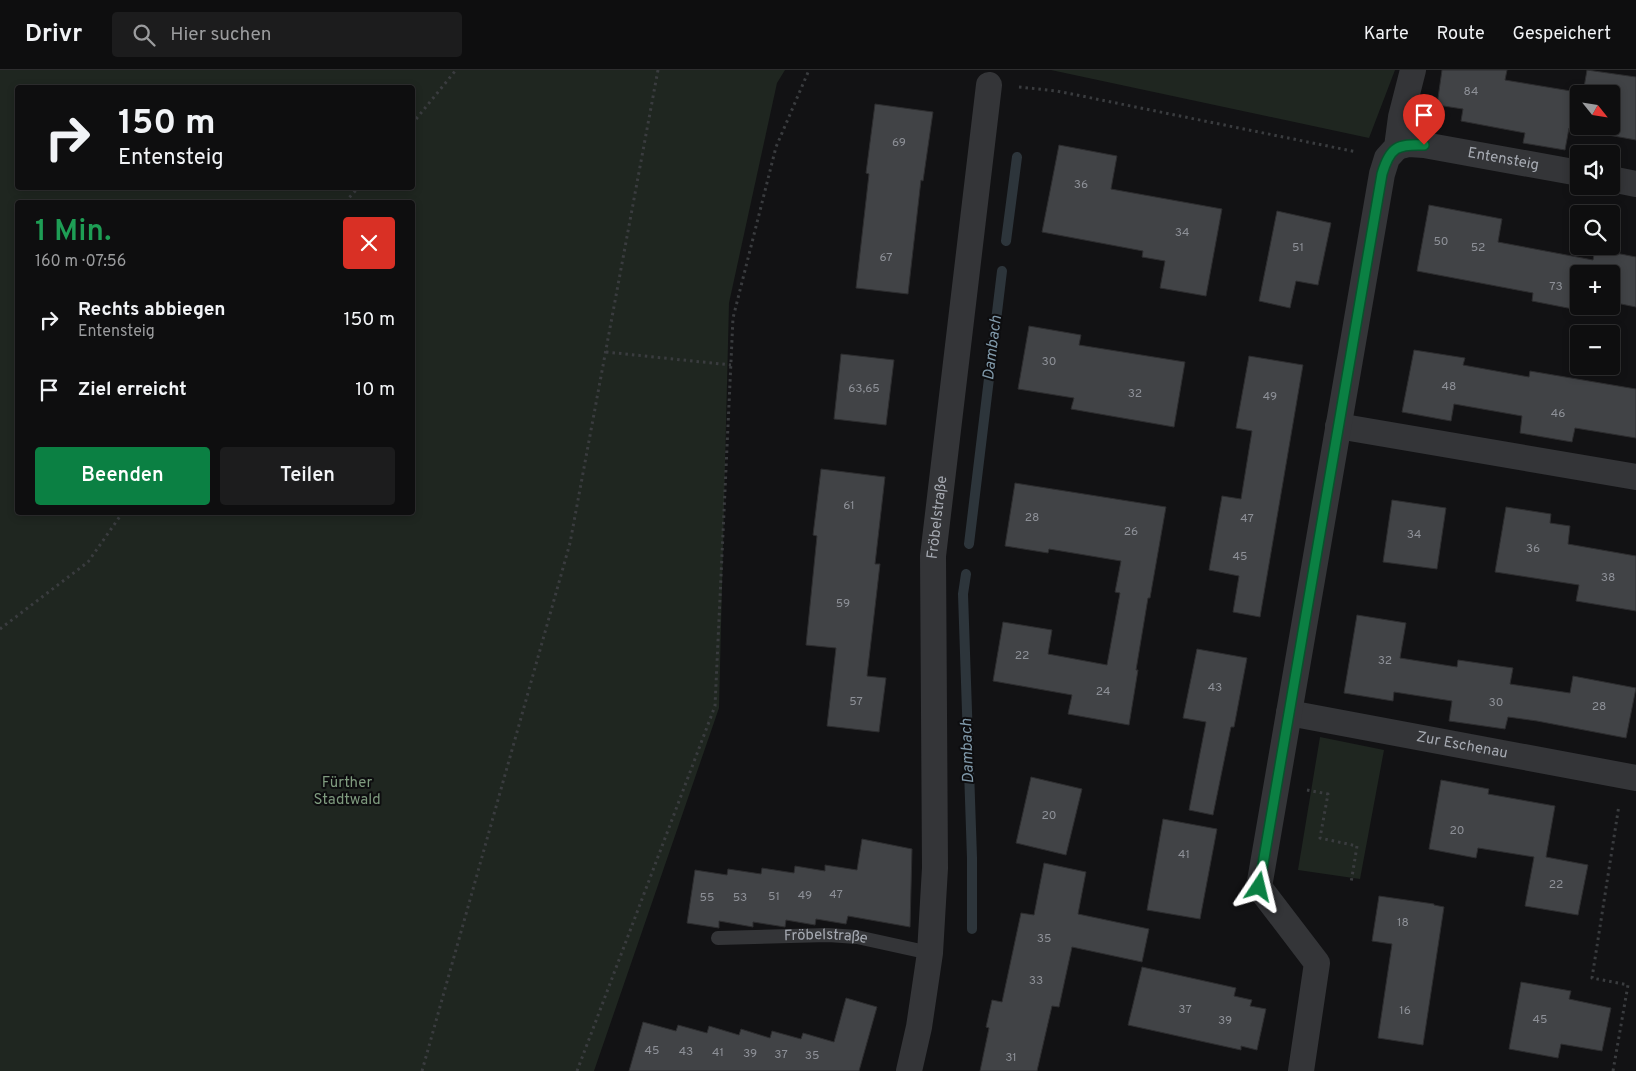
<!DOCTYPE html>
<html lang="de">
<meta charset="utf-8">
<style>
body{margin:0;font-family:Overpass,sans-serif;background:#1c1c1d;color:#f1f3f6;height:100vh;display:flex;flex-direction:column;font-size:19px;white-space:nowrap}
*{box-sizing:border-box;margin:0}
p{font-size:16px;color:#9b9c9e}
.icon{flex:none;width:28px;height:28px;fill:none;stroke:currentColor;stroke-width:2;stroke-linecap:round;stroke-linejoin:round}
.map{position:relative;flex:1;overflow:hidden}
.panel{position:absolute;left:15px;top:130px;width:400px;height:315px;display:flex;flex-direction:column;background:#0e0e0f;border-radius:5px;box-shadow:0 2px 8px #0003,0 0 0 1px #2e2e2f}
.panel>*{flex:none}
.banner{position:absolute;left:15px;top:15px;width:400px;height:105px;border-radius:5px;box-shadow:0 2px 8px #0003,0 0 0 1px #2e2e2f;background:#0e0e0f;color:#f1f3f6;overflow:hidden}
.needle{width:32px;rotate:120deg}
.tools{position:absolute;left:1570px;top:15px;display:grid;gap:10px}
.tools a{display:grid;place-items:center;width:50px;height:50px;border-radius:5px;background:#0e0e0f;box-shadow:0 2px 8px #0003,0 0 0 1px #2e2e2f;font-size:25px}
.pin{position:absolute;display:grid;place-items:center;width:42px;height:42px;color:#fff;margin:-51px -21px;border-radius:50% 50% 50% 0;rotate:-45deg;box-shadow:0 0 5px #0007}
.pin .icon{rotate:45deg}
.me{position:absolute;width:55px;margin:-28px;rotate:10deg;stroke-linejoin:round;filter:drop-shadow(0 0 4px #0008)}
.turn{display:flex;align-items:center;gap:18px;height:105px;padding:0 20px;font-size:22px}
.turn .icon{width:65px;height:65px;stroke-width:2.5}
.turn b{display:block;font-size:35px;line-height:42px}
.round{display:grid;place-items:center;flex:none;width:52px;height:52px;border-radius:5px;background:#1c1c1d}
.headline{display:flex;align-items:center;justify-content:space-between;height:85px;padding:0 20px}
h1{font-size:30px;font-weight:600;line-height:38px;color:#1e9e55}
.action{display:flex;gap:10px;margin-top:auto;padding:10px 20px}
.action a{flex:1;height:58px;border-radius:5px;background:#0b8043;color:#fff;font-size:20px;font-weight:600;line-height:58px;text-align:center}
.action a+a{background:#1c1c1d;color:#f1f3f6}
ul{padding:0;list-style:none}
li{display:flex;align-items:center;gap:15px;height:70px;padding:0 20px}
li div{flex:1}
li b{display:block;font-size:19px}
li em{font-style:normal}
header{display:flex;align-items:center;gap:30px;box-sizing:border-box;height:70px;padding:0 25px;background:#0e0e0f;border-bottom:1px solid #2e2e2f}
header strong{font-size:24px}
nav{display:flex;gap:28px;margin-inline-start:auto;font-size:18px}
.search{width:350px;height:45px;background:#1c1c1d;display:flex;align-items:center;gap:12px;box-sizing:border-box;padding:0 18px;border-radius:5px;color:#9b9c9e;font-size:19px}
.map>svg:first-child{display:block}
.green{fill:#1f2620;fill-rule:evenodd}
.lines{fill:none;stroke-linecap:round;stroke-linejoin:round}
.stream{stroke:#2d353b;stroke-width:10}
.building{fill:#414346;stroke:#2d2d2f;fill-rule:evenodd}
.path{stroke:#3a3c3f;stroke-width:3;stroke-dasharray:2.5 4;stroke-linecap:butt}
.lane{stroke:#343538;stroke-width:14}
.street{stroke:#343538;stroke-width:26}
.route-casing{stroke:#07532c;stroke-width:12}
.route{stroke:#0b8043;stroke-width:9}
.labels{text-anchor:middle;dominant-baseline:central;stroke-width:4;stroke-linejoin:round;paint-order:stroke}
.number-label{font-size:12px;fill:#8d9097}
.street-label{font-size:15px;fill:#a6aab2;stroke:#0d0d0f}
.park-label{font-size:15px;fill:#7f9b7f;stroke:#0d0d0f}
.water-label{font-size:16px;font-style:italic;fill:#8099aa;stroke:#0d0d0f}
</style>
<header>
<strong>Drivr</strong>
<div class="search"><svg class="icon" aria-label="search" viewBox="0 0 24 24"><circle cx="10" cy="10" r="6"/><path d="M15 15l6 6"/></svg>Hier suchen</div>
<nav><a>Karte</a><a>Route</a><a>Gespeichert</a></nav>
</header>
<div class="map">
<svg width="1636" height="1001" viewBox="0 0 1636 1001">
<rect width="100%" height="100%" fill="#121214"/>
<path class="green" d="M0 0H785L777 13 729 233 719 638 594 1001H0ZM18 18H412V118H18ZM18 132H412V442H18Z
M1051 0H1395L1369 68Z
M1320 667 1384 680 1360 809 1298 800Z"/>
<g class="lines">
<path class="stream" d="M1006 171 1017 87
M969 474 1002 201
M966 504 963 524 972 788V859"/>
</g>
<path class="building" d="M1442 0H1507L1505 10 1583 23 1587 0 1636 7V70L1569 58 1565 80 1523 73 1525 63 1461 51 1463 39 1437 35ZM1579 24H1611V56H1579Z
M875 34 933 42 923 111 921 110 908 224 856 218 869 104 866 103Z
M1059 75 1117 86 1111 119 1222 139 1206 226 1160 218 1165 191 1142 187 1143 181 1042 162Z
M1429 135 1502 149 1498 172 1593 190 1595 179 1636 187V237L1611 232V204H1579V236H1584L1583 241 1532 231 1533 223 1417 201Z
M1277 141 1331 153 1318 215 1296 211 1290 238 1259 231Z
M1029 256 1081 265 1079 275 1185 292 1174 357 1071 339 1074 328 1018 319Z
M1414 280 1465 288 1463 295 1529 307 1530 301 1636 319V368L1575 358 1572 372 1520 363 1522 346 1454 334 1451 351 1402 342Z
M841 284 894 290 886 355 834 349Z
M1249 286 1303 295 1260 547 1233 542 1239 506 1209 500 1222 426 1241 429 1252 361 1236 358Z
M821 399 885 407 875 494H880L867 606 886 608 879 662 827 656 836 578 806 575 817 466 813 465Z
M1015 413 1166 437 1150 528H1148L1136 600H1138L1129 655 1068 644 1072 625 993 611 1003 552 1052 560 1048 584 1107 595 1120 523 1115 522 1121 491 1049 479 1048 483 1005 476Z
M1392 430 1446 438 1437 499 1383 492Z
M1506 437 1551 444 1550 453 1570 456 1568 474 1636 486V541L1576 531 1579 515 1495 502Z
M1357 545 1406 553 1400 588 1457 597 1458 590 1513 598 1510 614 1570 623 1573 606 1636 618 1626 668 1537 651 1508 647 1505 659 1449 651 1452 631 1394 622 1393 631 1344 623Z
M1197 579 1247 588 1234 657H1231L1213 745 1189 740 1206 652 1183 648Z
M1031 707 1082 719 1066 785 1016 773Z
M1441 710 1489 719 1488 724 1555 736 1546 787 1588 795 1578 845 1525 836 1534 787 1478 778 1476 788 1429 779Z
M1163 749 1217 759 1200 849 1147 840Z
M862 769 912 779 910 857 848 846 846 854 816 849 815 855 786 850 785 857 753 852V857L719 851V858L687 853 695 800 727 805 728 799 761 804 762 798 794 803 795 796 825 801V795L857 800Z
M1044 793 1086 802 1078 844 1149 859 1142 892 1072 877 1059 937 1052 936 1037 1001H980L989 958 986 957 992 930 1002 932 1021 843 1034 845Z
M1379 826 1434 834V835L1444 837 1423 975 1378 968 1392 874 1372 871Z
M1142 897 1236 918 1234 926 1252 930 1250 936 1266 939 1257 980 1241 976V980L1128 955Z
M1521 912 1571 921 1569 929 1611 938 1602 981 1561 974 1558 988 1509 979Z
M846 928 877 937 859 1001H629L643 952 676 961 678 955 707 963 709 956 739 965 741 959 770 968 772 961 801 969 803 963 834 972Z"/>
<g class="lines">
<path class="path" d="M1019 17 1057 21 1357 82
M412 54 456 0
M345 132 358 118
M606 282 731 295
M0 559 88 492 123 442
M1307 720 1328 724 1320 768 1357 776 1351 813
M422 1001 570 473 658 0
M577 1001 715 636 733 248 776 77 809 0
M1613 1001 1628 915 1592 908 1619 735"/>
<path class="lane" id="s1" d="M718 868 828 865 857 867 930 883"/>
<g class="street">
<path id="s2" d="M1397 77 1409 74 1424 75 1579 103"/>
<path d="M1611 109 1636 114"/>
<path d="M1338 356 1636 407"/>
<path id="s3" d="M1289 643 1636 708"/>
<path id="s4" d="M909 1001 919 957 930 883 935 798 933 486 989 15"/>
<path d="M1301 1001 1317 893 1259 817 1382 104 1387 88 1397 77 1401 47 1413 0"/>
</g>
</g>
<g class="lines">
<defs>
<path id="route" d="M1259 817 1382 104C1390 77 1397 74 1424 75"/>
</defs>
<use href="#route" class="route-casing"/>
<use href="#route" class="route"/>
</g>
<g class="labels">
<g class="number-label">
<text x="1471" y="22">84</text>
<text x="899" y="73">69</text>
<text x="1081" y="115">36</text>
<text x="1182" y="163">34</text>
<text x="1441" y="172">50</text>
<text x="1298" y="178">51</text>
<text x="1478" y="178">52</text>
<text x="886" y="188">67</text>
<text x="1556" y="217">73</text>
<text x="1049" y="292">30</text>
<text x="1449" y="317">48</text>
<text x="864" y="319">63,65</text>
<text x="1135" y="324">32</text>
<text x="1270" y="327">49</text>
<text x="1558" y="344">46</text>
<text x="849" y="436">61</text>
<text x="1032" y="448">28</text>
<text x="1247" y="449">47</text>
<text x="1131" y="462">26</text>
<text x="1414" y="465">34</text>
<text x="1533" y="479">36</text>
<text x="1240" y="487">45</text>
<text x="1608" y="508">38</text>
<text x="843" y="534">59</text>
<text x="1022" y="586">22</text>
<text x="1385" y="591">32</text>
<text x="1215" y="618">43</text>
<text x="1103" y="622">24</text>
<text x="856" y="632">57</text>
<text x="1496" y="633">30</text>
<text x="1599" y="637">28</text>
<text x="1049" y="746">20</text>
<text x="1457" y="761">20</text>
<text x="1184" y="785">41</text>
<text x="1556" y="815">22</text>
<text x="836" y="825">47</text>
<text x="805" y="826">49</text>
<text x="774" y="827">51</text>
<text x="707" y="828">55</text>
<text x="740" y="828">53</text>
<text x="1403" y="853">18</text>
<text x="1044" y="869">35</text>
<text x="1036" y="911">33</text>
<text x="1185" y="940">37</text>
<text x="1405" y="941">16</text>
<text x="1540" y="950">45</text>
<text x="1225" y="951">39</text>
<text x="652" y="981">45</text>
<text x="686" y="982">43</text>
<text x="718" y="983">41</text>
<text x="750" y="984">39</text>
<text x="781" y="985">37</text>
<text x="812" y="986">35</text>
<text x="1011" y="988">31</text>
</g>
<g class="street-label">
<text stroke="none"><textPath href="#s2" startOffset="108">Entensteig</textPath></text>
<text stroke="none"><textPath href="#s4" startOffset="556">Fröbelstraße</textPath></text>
<text stroke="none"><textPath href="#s3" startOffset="176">Zur Eschenau</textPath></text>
<text stroke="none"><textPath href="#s1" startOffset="108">Fröbelstraße</textPath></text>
</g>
<g class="park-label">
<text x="347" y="713">Fürther<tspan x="347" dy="17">Stadtwald</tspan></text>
</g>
<g class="water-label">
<text transform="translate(993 278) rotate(-83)">Dambach</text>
<text transform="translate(968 681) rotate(-92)">Dambach</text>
</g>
</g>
</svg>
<div class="tools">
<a><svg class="needle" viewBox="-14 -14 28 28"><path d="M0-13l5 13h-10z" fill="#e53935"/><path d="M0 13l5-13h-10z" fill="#9b9c9e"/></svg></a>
<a><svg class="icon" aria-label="sound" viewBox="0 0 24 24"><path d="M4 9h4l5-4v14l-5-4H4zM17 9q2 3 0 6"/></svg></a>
<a><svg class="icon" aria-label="search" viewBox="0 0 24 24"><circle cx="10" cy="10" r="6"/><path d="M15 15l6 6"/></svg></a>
<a>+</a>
<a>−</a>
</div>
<div class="pin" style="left:1424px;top:75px;background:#d93025"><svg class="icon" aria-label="arrive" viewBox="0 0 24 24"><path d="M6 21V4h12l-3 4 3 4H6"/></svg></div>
<svg class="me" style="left:1259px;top:817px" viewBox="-20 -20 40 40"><path d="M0-17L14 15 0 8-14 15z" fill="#0b8043" stroke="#fff" stroke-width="4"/></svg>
<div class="banner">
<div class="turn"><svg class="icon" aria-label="right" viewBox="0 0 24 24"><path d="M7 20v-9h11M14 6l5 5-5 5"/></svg><div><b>150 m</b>Entensteig</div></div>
</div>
<section class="panel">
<div class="headline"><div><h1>1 Min.</h1><p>160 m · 07:56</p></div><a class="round" style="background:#d93025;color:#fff"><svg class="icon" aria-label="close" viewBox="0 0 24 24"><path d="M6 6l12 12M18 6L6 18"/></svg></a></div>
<ul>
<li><svg class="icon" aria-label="right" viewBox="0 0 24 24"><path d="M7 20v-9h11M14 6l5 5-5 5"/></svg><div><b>Rechts abbiegen</b><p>Entensteig</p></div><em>150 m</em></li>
<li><svg class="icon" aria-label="arrive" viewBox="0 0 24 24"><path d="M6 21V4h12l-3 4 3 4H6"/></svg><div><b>Ziel erreicht</b></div><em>10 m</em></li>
</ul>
<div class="action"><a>Beenden</a><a>Teilen</a></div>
</section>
</div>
